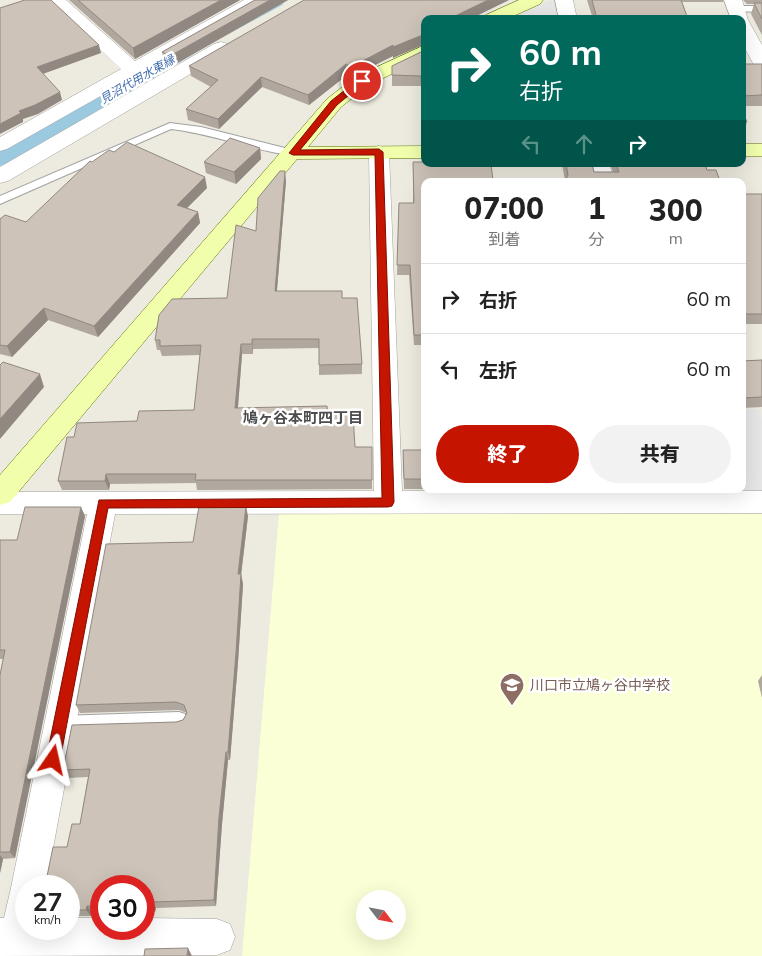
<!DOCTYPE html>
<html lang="ja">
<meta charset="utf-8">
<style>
body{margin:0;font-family:Mulish,"Noto Sans JP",sans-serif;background:#f2f2f2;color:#222;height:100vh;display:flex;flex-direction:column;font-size:19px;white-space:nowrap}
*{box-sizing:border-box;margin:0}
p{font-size:16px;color:#767676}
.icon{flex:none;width:28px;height:28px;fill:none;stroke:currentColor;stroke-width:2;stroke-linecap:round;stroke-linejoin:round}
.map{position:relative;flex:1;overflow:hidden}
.details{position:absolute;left:421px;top:178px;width:325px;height:315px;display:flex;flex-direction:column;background:#fff;border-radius:10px;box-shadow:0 5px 20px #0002}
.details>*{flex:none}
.hud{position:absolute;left:421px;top:15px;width:325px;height:152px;border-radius:10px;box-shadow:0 5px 20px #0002;background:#00695c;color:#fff;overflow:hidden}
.needle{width:32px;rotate:122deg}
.tools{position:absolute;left:356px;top:890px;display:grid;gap:10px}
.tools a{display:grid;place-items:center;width:50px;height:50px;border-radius:50%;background:#fff;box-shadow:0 5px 20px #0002;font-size:25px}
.speed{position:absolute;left:15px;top:875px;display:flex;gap:10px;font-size:25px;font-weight:700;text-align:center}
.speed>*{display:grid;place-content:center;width:65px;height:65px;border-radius:50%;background:#fff;box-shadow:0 5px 20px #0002;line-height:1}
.speed small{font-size:12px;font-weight:400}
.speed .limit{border:8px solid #d22;background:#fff;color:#111}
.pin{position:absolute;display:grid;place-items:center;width:42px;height:42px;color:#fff;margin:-21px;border:2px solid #fff;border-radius:50%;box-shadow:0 1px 5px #0007}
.me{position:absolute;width:55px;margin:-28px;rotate:11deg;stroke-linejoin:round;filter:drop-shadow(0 0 4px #0008)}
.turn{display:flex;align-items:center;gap:18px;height:105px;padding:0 15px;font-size:22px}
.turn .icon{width:65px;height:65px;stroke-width:2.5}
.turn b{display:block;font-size:35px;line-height:42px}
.lanes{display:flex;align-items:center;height:48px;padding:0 15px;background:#0003;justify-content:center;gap:25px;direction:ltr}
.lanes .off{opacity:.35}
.eta{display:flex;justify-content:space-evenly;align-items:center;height:85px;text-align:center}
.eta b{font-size:30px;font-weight:800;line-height:35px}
.cta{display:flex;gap:10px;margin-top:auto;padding:10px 15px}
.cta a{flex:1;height:58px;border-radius:30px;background:#c51400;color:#fff;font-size:20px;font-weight:800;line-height:58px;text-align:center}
.cta a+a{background:#f2f2f2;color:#222}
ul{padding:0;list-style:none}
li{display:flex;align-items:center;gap:15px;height:70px;padding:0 15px;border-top:1px solid #e0e0e0}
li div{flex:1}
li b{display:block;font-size:19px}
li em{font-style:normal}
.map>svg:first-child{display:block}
.education{fill:#fbffd6;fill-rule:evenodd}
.parking{fill:#e6e6e6}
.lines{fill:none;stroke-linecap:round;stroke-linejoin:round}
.canal{fill:#9bc9df;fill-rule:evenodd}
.lane-casing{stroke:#a1a1a1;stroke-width:2}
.street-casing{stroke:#a1a1a1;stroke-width:1}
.secondary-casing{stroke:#5b7300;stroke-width:1}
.lane{fill:#fff;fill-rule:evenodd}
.street{fill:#fff;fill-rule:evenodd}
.secondary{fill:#f1feac;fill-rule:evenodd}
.wall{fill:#b0a89e}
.shaded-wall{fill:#908881}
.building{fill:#cdc3b8;stroke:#908881}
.route{fill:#c51400;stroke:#800d00}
.labels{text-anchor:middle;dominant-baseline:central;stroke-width:5;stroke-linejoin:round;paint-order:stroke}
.far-water-label{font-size:12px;font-style:italic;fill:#426daf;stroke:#fff}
.education-label{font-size:14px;fill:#785e54;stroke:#fff;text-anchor:start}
.neighbourhood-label{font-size:15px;font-weight:bold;fill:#4d4d4d;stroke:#fff}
</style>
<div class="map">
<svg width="762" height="956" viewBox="0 0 762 956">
<rect width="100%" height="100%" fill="#edeadf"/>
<path class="education" d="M279 513 762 514V956H242ZM365 899H398V931H365Z"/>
<path class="parking" d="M551 0H555L558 19H508Z
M759 409 762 418V491L690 492 689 489H742L743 410Z"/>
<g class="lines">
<path class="canal" d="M258 0H285L282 5 221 38 9 163 0 166V147L205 28Z"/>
<defs>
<path id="lane" d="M736 6H762V12L733 11V7Z
M170 123 201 127 297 151 299 153 293 156C252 150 213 134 171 129L0 204V196Z
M179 712 185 714 188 720 185 726 179 728 60 732 54 730 51 724 54 718 60 716Z"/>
<path id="street" d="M47 0H66L135 61 244 0H266L263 4 7 149 0 151V137L121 69Z
M555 0H573L577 19H559Z
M724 0H742L748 20 762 45V69L755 67 742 43V19H731Z
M221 42 228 44 230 48 228 52 8 181 0 183V167L214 44Z
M379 146 386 148 389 152 402 491H762V513L115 514 46 886H26V929H69V918H101V929H144V918L217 919 230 924 235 937 230 950 217 955 0 956V918H4L11 888 87 514H0V492L374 491 369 152 372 148Z
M589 164H609L615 181H593Z"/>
<path id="secondary" d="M519 0H543L540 4 507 19H483L486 15Z
M425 45V58L369 85 341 107 308 147 425 146V158L297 159 10 502 0 505V475L327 99 355 77Z
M742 144H762V156H742Z"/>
</defs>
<use href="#lane" class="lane-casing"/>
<use href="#street" class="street-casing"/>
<use href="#secondary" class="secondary-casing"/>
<use href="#lane" class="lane"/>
<use href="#street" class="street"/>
<use href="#secondary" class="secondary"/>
</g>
<path class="wall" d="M69 0H240L135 59Z
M255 0H288L172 66 164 62 162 52Z
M509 0 470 19H425L393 58V56L351 77 347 75 309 105 262 87 219 129 188 120 186 109 211 87 191 76 189 66Z
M587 0H723V2H682L688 19H593Z
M743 0H762V35L751 14 754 4H747Z
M425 50V145L424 144 421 86H392V66Z
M742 64H762V106H742Z
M742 110 747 122 744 132H742Z
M260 148 261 159 236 184 206 173 204 162Z
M92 162 207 188 187 208 198 212 200 223 98 337 48 320 12 357 0 354V219L26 222Z
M413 162 425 181V345H414L409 275H397L399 203H413Z
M562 164H592L594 172H613L610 164H705L707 170 565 181Z
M286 181 277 291 342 298 362 364V374L319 375V348L253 349V354H242L238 408 328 416 355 447H372V489L197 490 196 483 110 484 109 490H62L58 481 74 437 137 421 194 410 200 355 162 356 160 350H157L155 340 227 298 256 231Z
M742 194H762V324H742Z
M762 360V407L742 408V361Z
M403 450H425V489H557H404Z
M85 516 15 858 3 859 0 873V675L3 659H0V540H17Z
M248 516 241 574 243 584 238 662 230 760H228L222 824 216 906 156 908 155 912H144V886H101V912H92L91 916H69V886L67 847 80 824 88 777 68 778 63 770 176 722 183 720 187 713 179 710 80 713 76 705 193 542Z
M762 675V698L758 681Z"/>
<path class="shaded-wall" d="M221 0H240L135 59 133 48Z
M270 0H288L172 66 170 56Z
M488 0H509L470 19H449Z
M425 34V44L393 58V56L351 77V67L393 45Z
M99 45 101 53 40 75 37 67Z
M346 64 347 75 309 105 308 95Z
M261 77 262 87 219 129 218 119Z
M60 92 62 100 38 114 23 119V122L0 134V124L19 111Z
M260 148 261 159 236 184 234 172Z
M285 171 286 181 276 301 275 291Z
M205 177 207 188 179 216 177 205Z
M198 212 200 223 98 337 94 326Z
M44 308 48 320 12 357 7 346Z
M252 339 253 349V354L252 344Z
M241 344 242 354 237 418 235 408Z
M40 374 44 387 0 439V419Z
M106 474 110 484 109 490 105 481Z
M246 506 248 516 240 584 238 574Z
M81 507 85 516 15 858 10 852Z
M241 574 243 584 238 662 230 760 228 752Z
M226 752 228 760 222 824 216 906 214 900 219 817Z
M0 855 3 859 0 873Z
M152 902 156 908 155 912 151 906Z
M87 906 92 912 91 916 86 910Z
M188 948 192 956H187Z"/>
<path class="building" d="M25 0H51L99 45 37 67 60 92 35 105 19 111 21 113 0 124V8Z
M78 0H221L133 48Z
M255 0H270L170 56 162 52Z
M304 0H488L449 19H425V34L393 47V45L351 67 346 64 308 95 261 77 218 119 186 109 218 80 189 66Z
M592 0H681L688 19H597Z
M754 3H762V19Z
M425 50V134H424L421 76 392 75V66Z
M742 64H762V95L742 96Z
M742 110 747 122H742Z
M230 138 260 148 234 172 204 162Z
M127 142 205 177 177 205 198 212 94 326 44 308 7 346 0 345V219L5 215 26 222 90 161 92 162 109 150 114 152Z
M413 162H425V164H491L493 181H425V335H414L410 265H397L399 203H414Z
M566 164H592L594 172H619L616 164H705L707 170H716L720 181H565L568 175Z
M280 171H285L275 291H342V298H357L362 364 319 365V339H252V344H241L235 408 327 406 328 416 353 414 355 447H372V480H195L196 474H106L105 481H58L67 437H74L77 423 137 421 139 411 194 410 201 345 160 346V340H155L159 315 172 299 227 298 236 225 256 231 258 198Z
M742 194H762V314H742Z
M762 360V397L742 398V361Z
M3 362 40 374 0 419V365Z
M403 450H425V479H404Z
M199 506H246L238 574H241L236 653 228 752H226L219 817 214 900 152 902 151 906H144V886H101V906H87L86 910H69V886H45L53 847H67L72 824H80L90 769 63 770 72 725 176 722 183 720 187 713 184 705 176 702 76 705 106 544 193 542Z
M25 507H81L10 852H0V675L5 650H0V540H17Z
M188 948 187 956H144L145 949Z"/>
<path class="route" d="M359 79 366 81 337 105 300 150 379 149 383 152 394 502 392 506 388 507 108 508 60 760 58 765 53 766 48 765 46 760 99 500 382 498 375 155H293L289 153 331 101Z"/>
<defs>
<symbol id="school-pin" viewBox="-11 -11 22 30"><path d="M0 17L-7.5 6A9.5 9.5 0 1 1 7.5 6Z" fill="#8d6e63" stroke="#fff"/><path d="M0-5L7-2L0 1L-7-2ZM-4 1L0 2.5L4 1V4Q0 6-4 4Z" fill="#fff"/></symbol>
</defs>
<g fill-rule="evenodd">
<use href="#school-pin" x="498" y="671" width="28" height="38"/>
</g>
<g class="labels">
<g class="far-water-label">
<text transform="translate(137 79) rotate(-30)">見沼代用水東縁</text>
</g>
<g class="education-label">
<text x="530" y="685">川口市立鳩ヶ谷中学校</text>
</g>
<g class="neighbourhood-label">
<text x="303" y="417">鳩ヶ谷本町四丁目</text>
</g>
</g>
</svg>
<div class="tools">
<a><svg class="needle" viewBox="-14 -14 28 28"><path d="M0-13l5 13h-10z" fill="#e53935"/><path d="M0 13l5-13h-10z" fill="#767676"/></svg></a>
</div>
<div class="speed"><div>27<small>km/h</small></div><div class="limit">30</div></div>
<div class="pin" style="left:362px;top:81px;background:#d93025"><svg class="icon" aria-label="arrive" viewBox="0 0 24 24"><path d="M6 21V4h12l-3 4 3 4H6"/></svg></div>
<svg class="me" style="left:53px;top:760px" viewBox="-20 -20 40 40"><path d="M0-17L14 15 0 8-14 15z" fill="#c51400" stroke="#fff" stroke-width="4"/></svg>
<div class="hud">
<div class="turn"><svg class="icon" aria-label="right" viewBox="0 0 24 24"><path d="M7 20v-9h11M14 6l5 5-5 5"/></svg><div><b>60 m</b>右折</div></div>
<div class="lanes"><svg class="icon off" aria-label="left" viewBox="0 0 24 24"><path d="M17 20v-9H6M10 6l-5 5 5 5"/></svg><svg class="icon off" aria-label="ahead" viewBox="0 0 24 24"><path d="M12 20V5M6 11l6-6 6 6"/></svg><svg class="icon" aria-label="right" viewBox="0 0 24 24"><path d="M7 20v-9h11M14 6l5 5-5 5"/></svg></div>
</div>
<section class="details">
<div class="eta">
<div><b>07:00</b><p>到着</p></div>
<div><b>1</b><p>分</p></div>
<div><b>300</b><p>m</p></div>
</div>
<ul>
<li><svg class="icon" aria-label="right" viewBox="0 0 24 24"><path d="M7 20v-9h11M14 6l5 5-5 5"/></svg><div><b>右折</b></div><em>60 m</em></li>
<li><svg class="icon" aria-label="left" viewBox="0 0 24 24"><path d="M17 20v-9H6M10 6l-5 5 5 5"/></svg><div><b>左折</b></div><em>60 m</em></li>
</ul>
<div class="cta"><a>終了</a><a>共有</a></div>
</section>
</div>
